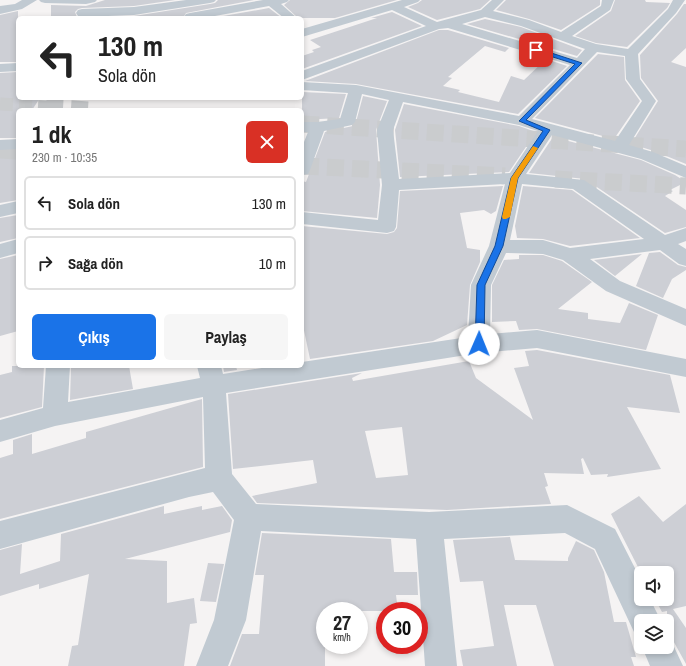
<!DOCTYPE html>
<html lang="tr">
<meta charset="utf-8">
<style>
body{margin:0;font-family:"Archivo Narrow",sans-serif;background:#f6f6f6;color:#222;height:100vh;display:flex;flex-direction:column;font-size:15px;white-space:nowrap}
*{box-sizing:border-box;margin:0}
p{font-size:13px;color:#767676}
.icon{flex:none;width:22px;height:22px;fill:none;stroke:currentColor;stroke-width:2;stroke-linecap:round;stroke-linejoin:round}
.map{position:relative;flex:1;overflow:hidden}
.drawer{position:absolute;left:16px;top:108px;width:288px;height:260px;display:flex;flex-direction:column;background:#fff;border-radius:6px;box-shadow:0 2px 6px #0003}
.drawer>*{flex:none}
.guide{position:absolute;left:16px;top:16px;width:288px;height:84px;border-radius:6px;box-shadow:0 2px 6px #0003;background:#fff;color:#222;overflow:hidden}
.fabs{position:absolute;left:634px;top:566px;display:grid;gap:8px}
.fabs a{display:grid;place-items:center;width:40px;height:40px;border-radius:6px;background:#fff;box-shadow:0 2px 6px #0003;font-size:20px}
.speed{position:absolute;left:316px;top:602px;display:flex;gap:8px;font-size:20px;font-weight:700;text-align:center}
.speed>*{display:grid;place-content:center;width:52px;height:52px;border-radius:50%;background:#fff;box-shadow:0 2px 6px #0003;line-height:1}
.speed small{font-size:10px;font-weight:400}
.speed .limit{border:6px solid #d22;background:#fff;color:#111}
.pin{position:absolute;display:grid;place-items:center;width:34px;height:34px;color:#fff;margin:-17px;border-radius:8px;box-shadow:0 2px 6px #0006}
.me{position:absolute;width:44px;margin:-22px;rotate:1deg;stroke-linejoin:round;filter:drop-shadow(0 0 3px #0008)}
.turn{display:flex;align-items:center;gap:14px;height:84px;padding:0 16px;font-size:18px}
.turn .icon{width:52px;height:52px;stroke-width:2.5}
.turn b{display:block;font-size:28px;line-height:34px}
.round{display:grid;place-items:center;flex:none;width:42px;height:42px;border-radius:6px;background:#f6f6f6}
.head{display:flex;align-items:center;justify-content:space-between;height:68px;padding:0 16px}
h1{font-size:24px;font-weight:700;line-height:30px}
.primary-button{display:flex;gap:8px;margin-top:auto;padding:8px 16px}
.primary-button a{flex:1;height:46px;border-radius:6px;background:#1a73e8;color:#fff;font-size:16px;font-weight:700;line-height:46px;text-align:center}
.primary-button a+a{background:#f6f6f6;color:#222}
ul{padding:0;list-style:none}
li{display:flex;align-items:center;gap:12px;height:54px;margin:0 8px 6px;padding:0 8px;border:2px solid #e0e0e0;border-radius:6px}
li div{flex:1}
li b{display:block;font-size:15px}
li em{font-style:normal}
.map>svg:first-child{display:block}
.building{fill:#cdcfd5;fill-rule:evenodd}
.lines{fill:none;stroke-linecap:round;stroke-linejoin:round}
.major-tunnel-far1{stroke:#caccce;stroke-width:13;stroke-dasharray:13 6;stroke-linecap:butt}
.major-tunnel{stroke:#caccce;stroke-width:17;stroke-dasharray:17 8;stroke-linecap:butt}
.minor{fill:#c1cad2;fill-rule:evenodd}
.route{fill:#1a73e8;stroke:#114b97}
.slow{fill:#f59e0b}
</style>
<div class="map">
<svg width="686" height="666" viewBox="0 0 686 666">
<rect width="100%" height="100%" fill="#f5f3f3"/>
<path class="building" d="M105 0H175L134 6 82 8 78 9 75 12 77 17 80 18H51V5L86 6Z
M218 0H254L186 13 183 18H95L134 16 210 4 215 3Z
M290 0H397L335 18H298L284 5Z
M422 0H490L480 9 437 20 408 7 418 3Z
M506 0H600V5L561 30 529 19 496 10Z
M615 0H645L646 2 670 3 667 8 627 47 596 43 575 36 611 11Z
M684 4H686V48L671 62 686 67V164L654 151 631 144 658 101 641 78 640 55 677 14Z
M269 8 282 18H212Z
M18 11V62H0V15Z
M392 12 422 26 302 69V56L314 52 312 50 321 47 310 40 377 18H371Z
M485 19 521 27 582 50 577 56 533 43 521 38 519 39 467 24Z
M439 30H448L509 48 505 52 485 46 448 77 452 78 443 86 460 90 458 92 499 102 511 76 524 80 546 59 567 66 518 114 356 84 305 81Z
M598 54 624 57 625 80 640 101 614 139 535 118Z
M18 72V98H40L32 110H18V138H0V73Z
M302 92 346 94 339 118 302 120Z
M363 96 387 101 376 130 380 185 377 218 302 211V181L306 182 325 132 353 126 356 122Z
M404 104 519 126 536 132 509 172 400 177 395 130Z
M553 137 641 160 675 175 686 182 670 190 673 191 665 196 686 210V227L665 233 585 179 529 173Z
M18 150V200L0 203V151Z
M503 186 496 211 491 214 484 210 460 213 467 248 480 250V262L470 285 467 325 433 341 310 359 302 321V226L387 234 394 232 397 228 400 191Z
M523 186 572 190 640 238 570 246 543 239 517 238 515 226Z
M18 215V238L0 242V218Z
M660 252 678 265 686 267V270L672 279 663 298 636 286 649 253Z
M642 254 615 276 594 260Z
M18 255V331L0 336V259Z
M519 255H543L562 261 592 282 558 309 588 313V319L620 323 629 303 658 315 646 350 537 329 519 330 516 321 492 322V285L504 260 519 259Z
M537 350 670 375 680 413 627 407 661 469 607 477 608 474 591 475 583 458 581 459 584 474 544 473 548 486 545 487 551 504 447 510 257 503 252 496 317 483 313 460 233 469 228 394 362 373 352 378 353 381 469 361 476 378 533 420 514 368 529 366 525 351ZM402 427 408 475 376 478 365 431Z
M12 366H44L42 407 0 418V375L12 372Z
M71 366H129L133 389 70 400Z
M223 366H236L237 370 224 372Z
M202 399 203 467 0 519V458L13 454V440L32 434V454L86 438V432Z
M639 496 663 522 686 504V606L673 609 686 628V664L670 635 667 634V611L662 612 655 599H667V573H641L611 514Z
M164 506V514L202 506V510L222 506 232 520 230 532 125 559 167 561V603L194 598 197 623 190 624 184 666H68L72 646 78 645 89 574 39 589V584L0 596V550L22 544 20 574 60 561 61 534Z
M262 533 391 539 394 572H417L418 595H396L398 611H325V666H230L242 634H259L264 575H255Z
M510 537 515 560 568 561V558L576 541 594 550 604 572 614 622H626L636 657H631L634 666H554L536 605H504L517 666H463L460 650 494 646 483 581 460 582 453 540Z
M208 563 224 564 216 602 200 601Z"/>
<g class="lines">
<path class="major-tunnel-far1" d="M0 104 61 108"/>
<path class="major-tunnel" d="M46 107 90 110
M302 124 686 149
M0 150 18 151
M302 166 505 176
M555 179 686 186"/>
<path class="minor" d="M22 0H37L22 9 0 14V6L15 4Z
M39 0H97L95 2 86 4 45 3 41 2Z
M186 0H216L214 2 210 3 134 15 82 17 78 16 76 13 78 10 82 9 134 7Z
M263 0H289L287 2 281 4 297 18H284L269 6 204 18 184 17 186 14 190 13Z
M402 0H420L418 2 404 7 437 22 481 10 492 0H504L493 11 529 20 561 32 601 6 602 0H614L610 10 572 36 596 44 628 49 668 9 673 0H685L676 13 638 54 640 79 656 101 629 145 653 152 686 166V178L641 159 552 135 526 174 584 180 665 235 686 228V241L678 244 686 249V266L679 264 660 250 590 259 620 281 686 309V326L606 291 563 260 543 254 506 253 491 285 490 334 537 330 686 359V377L537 348 479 353 226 393 232 474 256 504 429 512 567 505 615 529 641 580V599H650L661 621H641V635L634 632 595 549 565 533 444 539 457 666H425L416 539 261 531 246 620 228 666H196L214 620 234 520 213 492 189 497 0 549V521L205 468 203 397 55 426 0 442V420L43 408 46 366H70L68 402 200 378 197 366H221L223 374 274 366H302V362L468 337 471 285 489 246 505 184 399 190 396 227 394 231 387 233 302 224V212L378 220 382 185 377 130 389 100 362 94 355 122 352 125 324 131 310 170 308 174 302 175V147L308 132H302V122H317L340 119 348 93 302 90V82L356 85 519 116 570 65 448 28 439 29 302 80V71L426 26 392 10 302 37V29ZM485 17 521 26 585 49 577 58 462 24ZM597 52 625 56 626 79 642 101 615 141 532 119ZM403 102 519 125 538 131 510 173 399 179 393 130ZM522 184 573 189 644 239 570 248 543 240H510Z
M18 63V71L0 72V64Z
M18 139V149L0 150V140Z
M18 201V213L0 217V205Z
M18 239V253L0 258V244Z
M667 635 669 636 683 666H650L642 647H667Z"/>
</g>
<path class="route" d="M536 48 582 63 526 120 550 130 518 178 503 246 485 285 484 344 479 348 475 344 477 285 495 246 511 178 543 131 519 121 575 64 534 51 533 50Z"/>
<path class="slow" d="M533 146 538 148 518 178 510 217 506 219H503L502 217 511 178Z"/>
</svg>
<div class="fabs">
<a><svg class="icon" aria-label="sound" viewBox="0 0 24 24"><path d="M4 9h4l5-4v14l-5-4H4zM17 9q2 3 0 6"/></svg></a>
<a><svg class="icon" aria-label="layers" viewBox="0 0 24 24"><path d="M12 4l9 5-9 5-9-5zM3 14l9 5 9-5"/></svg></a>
</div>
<div class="speed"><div>27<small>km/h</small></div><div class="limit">30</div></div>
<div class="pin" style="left:536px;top:50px;background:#d93025"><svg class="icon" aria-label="arrive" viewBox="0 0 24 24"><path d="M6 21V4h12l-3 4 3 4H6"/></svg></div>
<svg class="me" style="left:479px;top:344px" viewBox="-20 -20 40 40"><circle r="19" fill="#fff"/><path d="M0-13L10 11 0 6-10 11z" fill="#1a73e8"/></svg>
<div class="guide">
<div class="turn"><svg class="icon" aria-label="left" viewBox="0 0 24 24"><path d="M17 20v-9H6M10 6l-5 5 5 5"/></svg><div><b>130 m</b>Sola dön</div></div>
</div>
<section class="drawer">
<div class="head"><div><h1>1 dk</h1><p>230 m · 10:35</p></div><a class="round" style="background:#d93025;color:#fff"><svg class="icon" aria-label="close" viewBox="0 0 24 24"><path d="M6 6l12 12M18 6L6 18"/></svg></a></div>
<ul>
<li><svg class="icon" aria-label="left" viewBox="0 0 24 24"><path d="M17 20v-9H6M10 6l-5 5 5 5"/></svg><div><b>Sola dön</b></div><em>130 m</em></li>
<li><svg class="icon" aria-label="right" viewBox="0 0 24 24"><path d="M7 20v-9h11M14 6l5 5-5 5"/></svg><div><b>Sağa dön</b></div><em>10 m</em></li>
</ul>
<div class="primary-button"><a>Çıkış</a><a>Paylaş</a></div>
</section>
</div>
